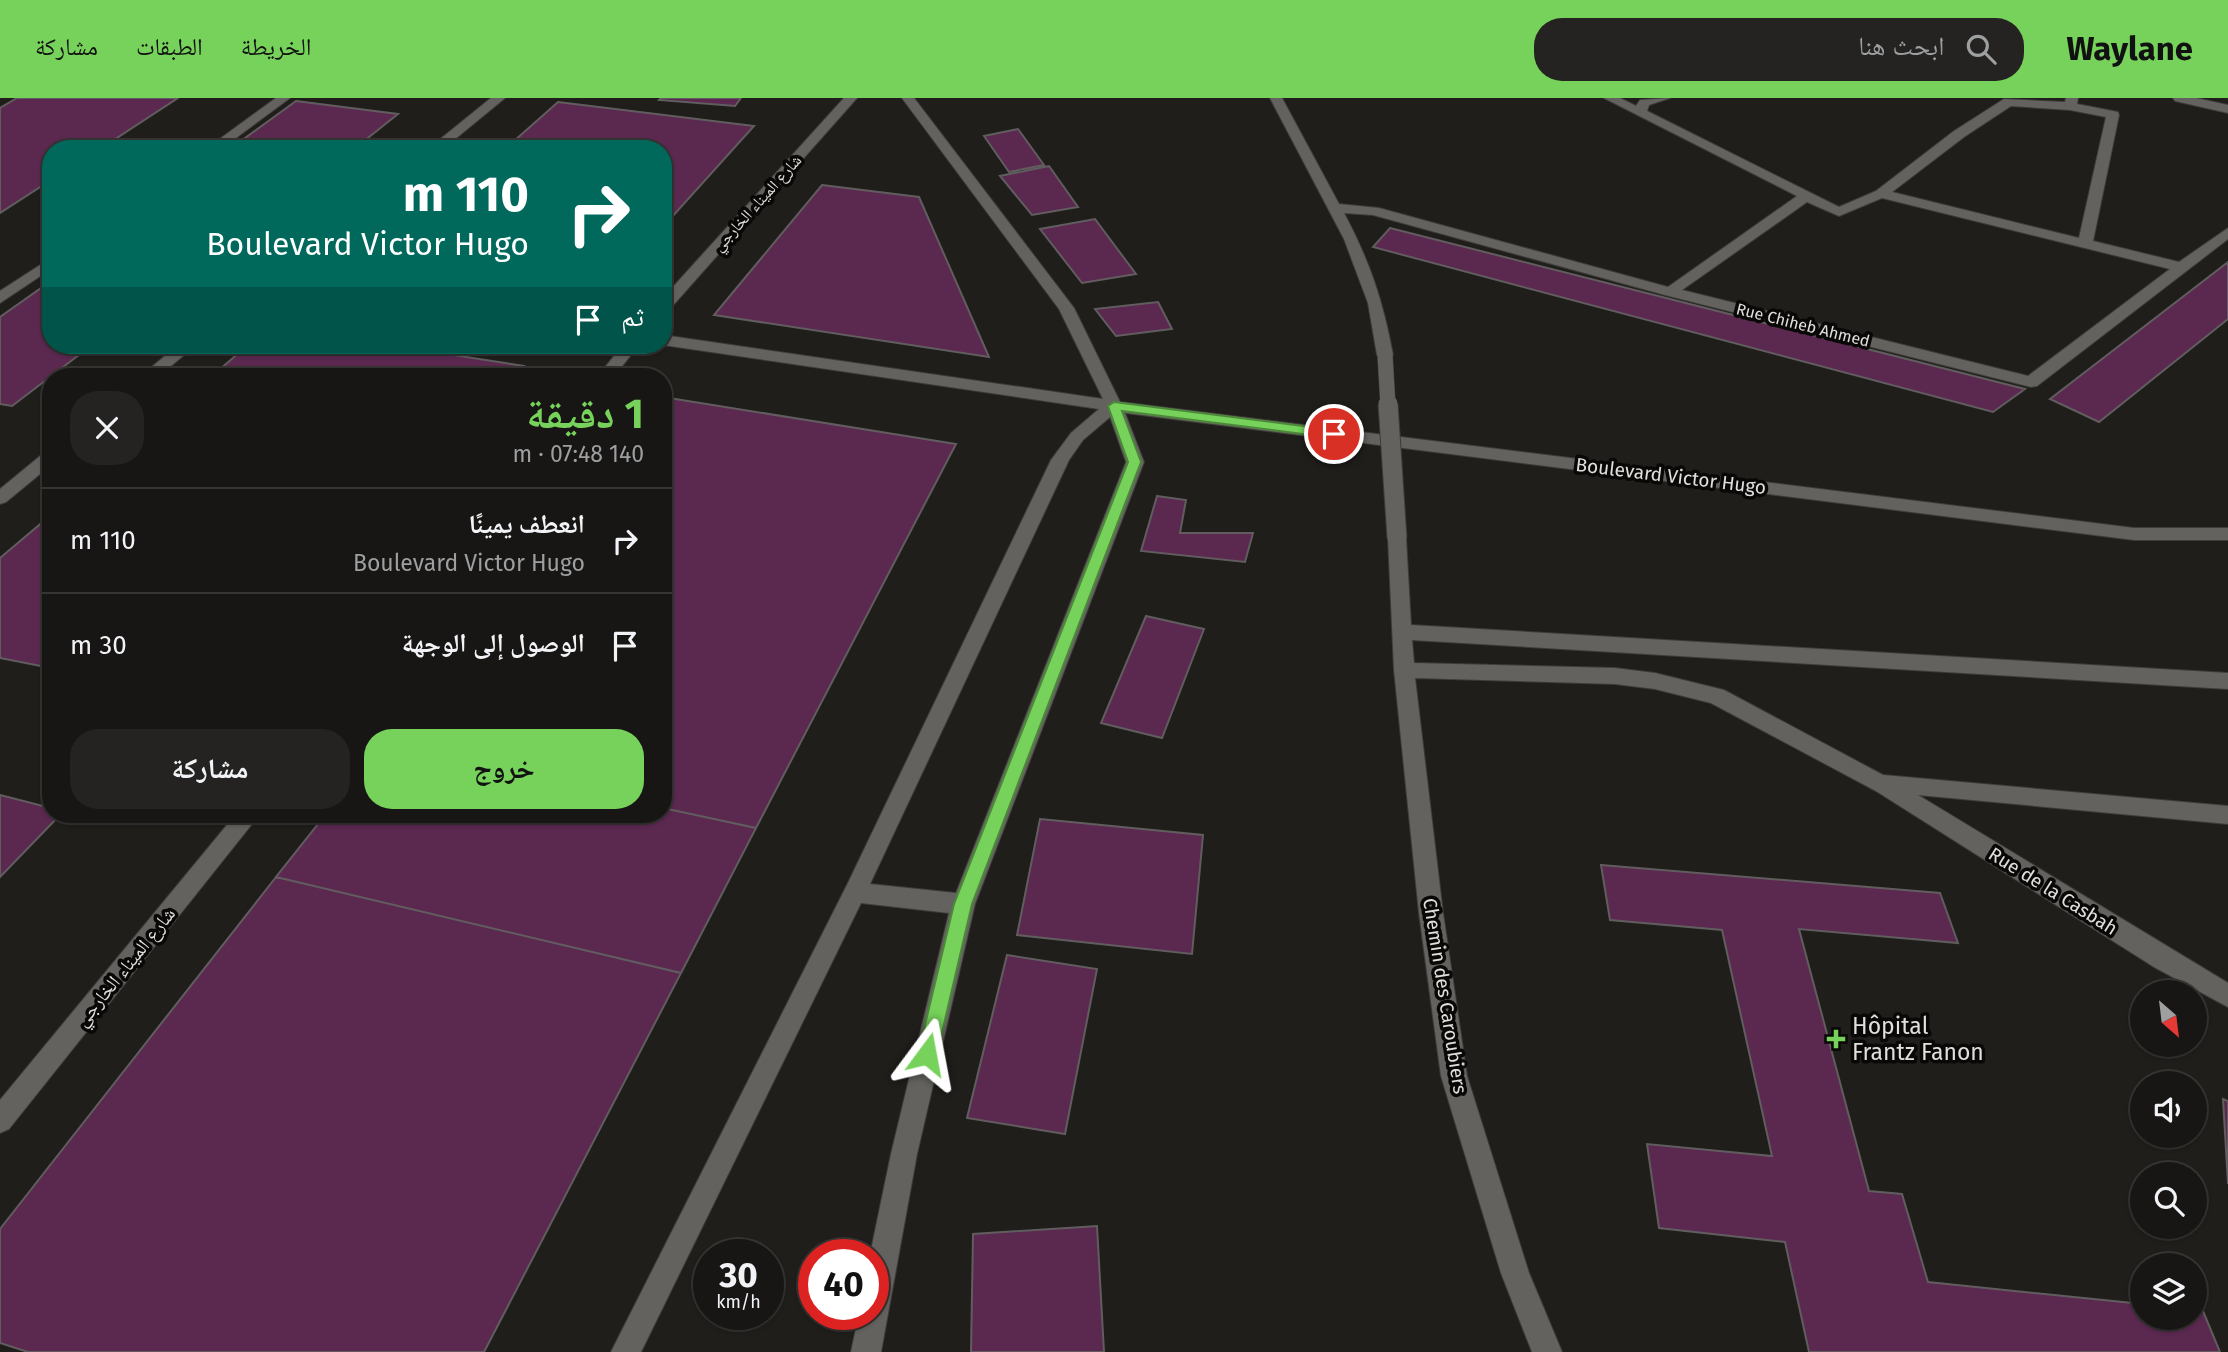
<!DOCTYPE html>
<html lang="ar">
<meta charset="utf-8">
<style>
body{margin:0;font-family:"Fira Sans","Noto Naskh Arabic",sans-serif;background:#242322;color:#f1f3f6;direction:rtl;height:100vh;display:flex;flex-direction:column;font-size:26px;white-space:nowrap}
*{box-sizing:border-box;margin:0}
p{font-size:23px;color:#9e9fa0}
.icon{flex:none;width:38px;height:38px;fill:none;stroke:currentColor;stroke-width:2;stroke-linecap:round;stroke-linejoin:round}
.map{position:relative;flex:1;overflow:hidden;direction:ltr}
.details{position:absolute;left:42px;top:270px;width:630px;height:455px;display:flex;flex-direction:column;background:#171614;border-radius:28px;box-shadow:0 2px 5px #0004,0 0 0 2px #363534;direction:rtl}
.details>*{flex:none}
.banner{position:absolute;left:42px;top:42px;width:630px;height:214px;border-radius:28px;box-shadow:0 2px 5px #0004,0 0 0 2px #363534;direction:rtl;background:#00695c;color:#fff;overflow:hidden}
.needle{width:46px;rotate:152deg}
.fabs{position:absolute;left:2130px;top:882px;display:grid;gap:14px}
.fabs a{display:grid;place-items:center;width:77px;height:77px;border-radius:50%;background:#171614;box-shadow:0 2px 5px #0004,0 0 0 2px #363534;font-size:35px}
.speed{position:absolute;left:693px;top:1141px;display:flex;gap:14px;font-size:35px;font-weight:700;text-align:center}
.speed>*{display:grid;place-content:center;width:91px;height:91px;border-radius:50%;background:#171614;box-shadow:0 2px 5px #0004,0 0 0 2px #363534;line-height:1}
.speed small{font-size:18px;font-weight:400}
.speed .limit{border:10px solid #d22;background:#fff;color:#111}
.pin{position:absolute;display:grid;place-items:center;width:60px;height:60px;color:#fff;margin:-30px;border:4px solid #fff;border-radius:50%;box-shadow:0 2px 7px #0007}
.me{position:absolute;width:77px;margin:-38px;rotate:13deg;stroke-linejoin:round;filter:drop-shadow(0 0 5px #0008)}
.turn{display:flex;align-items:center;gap:24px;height:147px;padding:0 28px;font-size:32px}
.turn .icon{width:91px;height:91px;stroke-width:2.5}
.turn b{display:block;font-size:49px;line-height:60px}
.then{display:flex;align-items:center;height:66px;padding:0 28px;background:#0003;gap:14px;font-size:26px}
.round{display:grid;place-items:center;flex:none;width:74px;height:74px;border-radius:28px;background:#242322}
.headline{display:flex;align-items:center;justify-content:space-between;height:119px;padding:0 28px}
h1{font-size:42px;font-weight:700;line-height:52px;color:#76d25a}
.action{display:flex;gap:14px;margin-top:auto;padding:14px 28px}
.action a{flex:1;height:80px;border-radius:28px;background:#76d25a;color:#111;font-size:28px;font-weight:700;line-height:80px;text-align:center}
.action a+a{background:#242322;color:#f1f3f6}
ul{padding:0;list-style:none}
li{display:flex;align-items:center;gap:21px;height:105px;padding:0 28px;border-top:2px solid #363534}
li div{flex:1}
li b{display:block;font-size:26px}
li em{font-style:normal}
header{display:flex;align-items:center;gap:42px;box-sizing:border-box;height:98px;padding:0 35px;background:#76d25a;color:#111}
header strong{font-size:33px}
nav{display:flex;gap:38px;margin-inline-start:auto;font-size:24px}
.search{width:490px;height:63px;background:#242322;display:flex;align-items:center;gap:18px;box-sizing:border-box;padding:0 24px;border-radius:28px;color:#9e9fa0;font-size:26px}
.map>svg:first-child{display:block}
.building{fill:#5b2850;stroke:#615d5f;stroke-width:2}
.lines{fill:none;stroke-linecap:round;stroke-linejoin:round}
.minor-casing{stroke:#3d3c3a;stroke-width:2}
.minor{fill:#63625e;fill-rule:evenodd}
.minor-bridge-far1-casing{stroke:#3d3c3a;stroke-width:16;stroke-linecap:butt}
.minor-bridge-casing{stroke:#3d3c3a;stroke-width:21;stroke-linecap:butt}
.minor-bridge-far1{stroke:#63625e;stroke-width:15}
.minor-bridge{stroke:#63625e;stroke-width:19}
.route{fill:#76d25a;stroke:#4d883a;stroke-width:2}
.poi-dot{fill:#76d25a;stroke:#090807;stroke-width:2.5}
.labels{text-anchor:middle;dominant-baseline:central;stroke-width:7;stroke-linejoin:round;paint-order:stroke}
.far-street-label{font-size:16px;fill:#e0dfdd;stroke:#090807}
.street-label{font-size:19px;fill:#e0dfdd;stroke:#090807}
.near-poi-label{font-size:23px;fill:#e0dfdd;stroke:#090807;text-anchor:start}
</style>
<header>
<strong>Waylane</strong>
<div class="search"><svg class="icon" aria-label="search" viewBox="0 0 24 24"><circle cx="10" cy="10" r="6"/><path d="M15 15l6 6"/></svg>ابحث هنا</div>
<nav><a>الخريطة</a><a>الطبقات</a><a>مشاركة</a></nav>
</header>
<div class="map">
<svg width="2228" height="1254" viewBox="0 0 2228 1254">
<rect width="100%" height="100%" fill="#1f1e1b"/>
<path class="building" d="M17 0H178L100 51H51V82L0 115V10Z
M661 0H741L735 8 659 2Z
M296 3 398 16 354 51H230Z
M558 4 754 28 663 129V51H505Z
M1018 31 1044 67 1009 74 984 38Z
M1049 68 1078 109 1032 117 1000 78Z
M822 87 919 99 989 259 714 217Z
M1095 121 1136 176 1082 185 1040 131Z
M1390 130 2025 291 1993 314 1373 149Z
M2228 164V221L2099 324 2050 301Z
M51 183V247H92L12 308 0 306V219Z
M1158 204 1172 231 1116 238 1095 211Z
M248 247H389L524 268 515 278H212Z
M663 299 956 346 756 730 663 710Z
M1157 398 1186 402 1180 435H1253L1245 464 1141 453Z
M51 417V570L0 560V460Z
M1146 518 1204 531 1162 640 1101 625Z
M0 697 51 710V716H61L0 779Z
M663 710 756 730 681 875 276 779 326 716H663Z
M1040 721 1203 737 1192 856 1017 837Z
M1601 767 1940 795 1958 845 1799 831 1869 1093 1902 1096 1928 1184 2142 1206V1220H2194V1212L2203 1213 2220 1254H1809L1785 1144 1659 1130 1647 1046 1772 1058 1722 832 1610 822Z
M276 779 681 875 484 1254H28L0 1245V1131Z
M1007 857 1097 871 1065 1036 967 1020Z
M2223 1001 2228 1003V1086Z
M1097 1128 1104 1254H971L973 1136Z"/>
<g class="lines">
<defs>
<path id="minor" d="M276 0H290L221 51H206Z
M491 0H505L443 51H428Z
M844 0H857L668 213 663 215V200Z
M902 0H914L1074 210 1120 304 2134 430H2228V442H2134L1125 315 1144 364 975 806 917 1056 881 1254H851L859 1216H873V1157H870L891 1056 949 815 861 805 641 1254H611L847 787 1051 362 1071 335 1099 311 663 247V237L1103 301 1059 211ZM1110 319 1126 364 956 795 870 786 1069 362 1083 342Z
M1270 0H1282L1339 106 1379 110 1668 189 1797 98 1604 0H1620L1636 8 1640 2 1670 0 1649 7 1647 13 1839 109 1876 93 1954 33 2004 1 2065 4 2066 0H2078L2077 6 2118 14 2119 17 2093 143 2179 164 2228 130V141L2037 288 2031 289 1665 197 1373 117 1344 115C1370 164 1383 203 1393 257L1385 262 1377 257 1368 205 1344 141ZM2011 8 2070 12 2106 19 2079 140 1892 94 1964 39ZM1882 100 2170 171 2028 278 1682 192 1807 104 1839 118Z
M2173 0H2196L2228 7V15L2175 3Z
M51 160V171L0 205V193Z
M178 247H196L159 278H141Z
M623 247H639L614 278H598Z
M51 352V367L6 404 0 406V391L45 354Z
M1397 434 1404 436 1406 440 1411 527 2228 575V591L1412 542 1414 565 1615 570 1655 575 1724 592 1883 677 2228 708V726L1918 697 2228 885V909L2154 869 1876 693 1711 605 1655 591 1615 586 1415 580 1443 815 1467 978 1529 1175 1562 1254H1532L1501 1175 1441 978 1419 815 1394 572 1388 440 1390 436Z
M236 716H260L9 1031 0 1035V1002Z"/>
</defs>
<use href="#minor" class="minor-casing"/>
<use href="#minor" class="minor"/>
<defs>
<path id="minor-bridge-far1" d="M1385 257 1388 308"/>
<path id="minor-bridge" d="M1388 306 1397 440"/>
</defs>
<use href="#minor-bridge-far1" class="minor-bridge-far1-casing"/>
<use href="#minor-bridge" class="minor-bridge-casing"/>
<use href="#minor-bridge-far1" class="minor-bridge-far1"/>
<use href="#minor-bridge" class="minor-bridge"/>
</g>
<path class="route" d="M1114 304 1334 332 1341 336 1334 340 1122 313 1141 364 972 806 937 956 934 962 927 965 921 962 918 956 954 806 1128 364 1108 308Z"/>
<path class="poi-dot" d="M1832.5 930.5h7v7h7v7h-7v7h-7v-7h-7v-7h7z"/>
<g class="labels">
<g class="far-street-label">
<text transform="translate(757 105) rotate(-48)">شارع الميناء الخارجي</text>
<text transform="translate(1803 227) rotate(14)">Rue Chiheb Ahmed</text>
</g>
<g class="street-label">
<text transform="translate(1671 378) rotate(7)">Boulevard Victor Hugo</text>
<text transform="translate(2053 793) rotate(32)">Rue de la Casbah</text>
<text transform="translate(125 869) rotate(-51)">شارع الميناء الخارجي</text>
<text transform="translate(1445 898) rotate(81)">Chemin des Caroubiers</text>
</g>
<g class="near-poi-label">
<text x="1852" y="928">Hôpital<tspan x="1852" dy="26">Frantz Fanon</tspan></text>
</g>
</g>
</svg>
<div class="fabs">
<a><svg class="needle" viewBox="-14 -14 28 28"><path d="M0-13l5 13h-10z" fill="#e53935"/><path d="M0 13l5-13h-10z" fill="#9e9fa0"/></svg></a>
<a><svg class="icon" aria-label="sound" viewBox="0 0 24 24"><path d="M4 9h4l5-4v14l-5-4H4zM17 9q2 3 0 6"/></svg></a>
<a><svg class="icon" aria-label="search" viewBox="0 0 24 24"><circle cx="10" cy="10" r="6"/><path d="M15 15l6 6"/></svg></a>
<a><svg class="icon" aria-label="layers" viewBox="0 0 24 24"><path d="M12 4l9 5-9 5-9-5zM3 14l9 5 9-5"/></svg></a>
</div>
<div class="speed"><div>30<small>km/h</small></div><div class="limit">40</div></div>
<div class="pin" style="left:1334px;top:336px;background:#d93025"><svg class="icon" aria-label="arrive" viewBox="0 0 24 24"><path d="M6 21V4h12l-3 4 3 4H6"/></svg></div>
<svg class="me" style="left:927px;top:956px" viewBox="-20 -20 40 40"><path d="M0-17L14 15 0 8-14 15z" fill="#76d25a" stroke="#fff" stroke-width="4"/></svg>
<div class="banner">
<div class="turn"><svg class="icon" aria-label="right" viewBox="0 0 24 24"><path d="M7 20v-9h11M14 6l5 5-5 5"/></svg><div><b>110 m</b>Boulevard Victor Hugo</div></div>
<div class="then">ثم<svg class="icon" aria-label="arrive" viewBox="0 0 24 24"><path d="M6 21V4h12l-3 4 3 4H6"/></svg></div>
</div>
<section class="details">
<div class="headline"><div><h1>1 دقيقة</h1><p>140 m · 07:48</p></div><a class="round"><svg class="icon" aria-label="close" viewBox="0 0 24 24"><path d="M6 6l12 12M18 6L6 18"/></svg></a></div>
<ul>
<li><svg class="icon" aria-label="right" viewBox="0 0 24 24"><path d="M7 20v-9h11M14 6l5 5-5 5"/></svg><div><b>انعطف يمينًا</b><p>Boulevard Victor Hugo</p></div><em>110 m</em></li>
<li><svg class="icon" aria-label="arrive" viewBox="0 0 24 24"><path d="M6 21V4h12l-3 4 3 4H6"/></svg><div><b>الوصول إلى الوجهة</b></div><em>30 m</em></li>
</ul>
<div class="action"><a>خروج</a><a>مشاركة</a></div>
</section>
</div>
